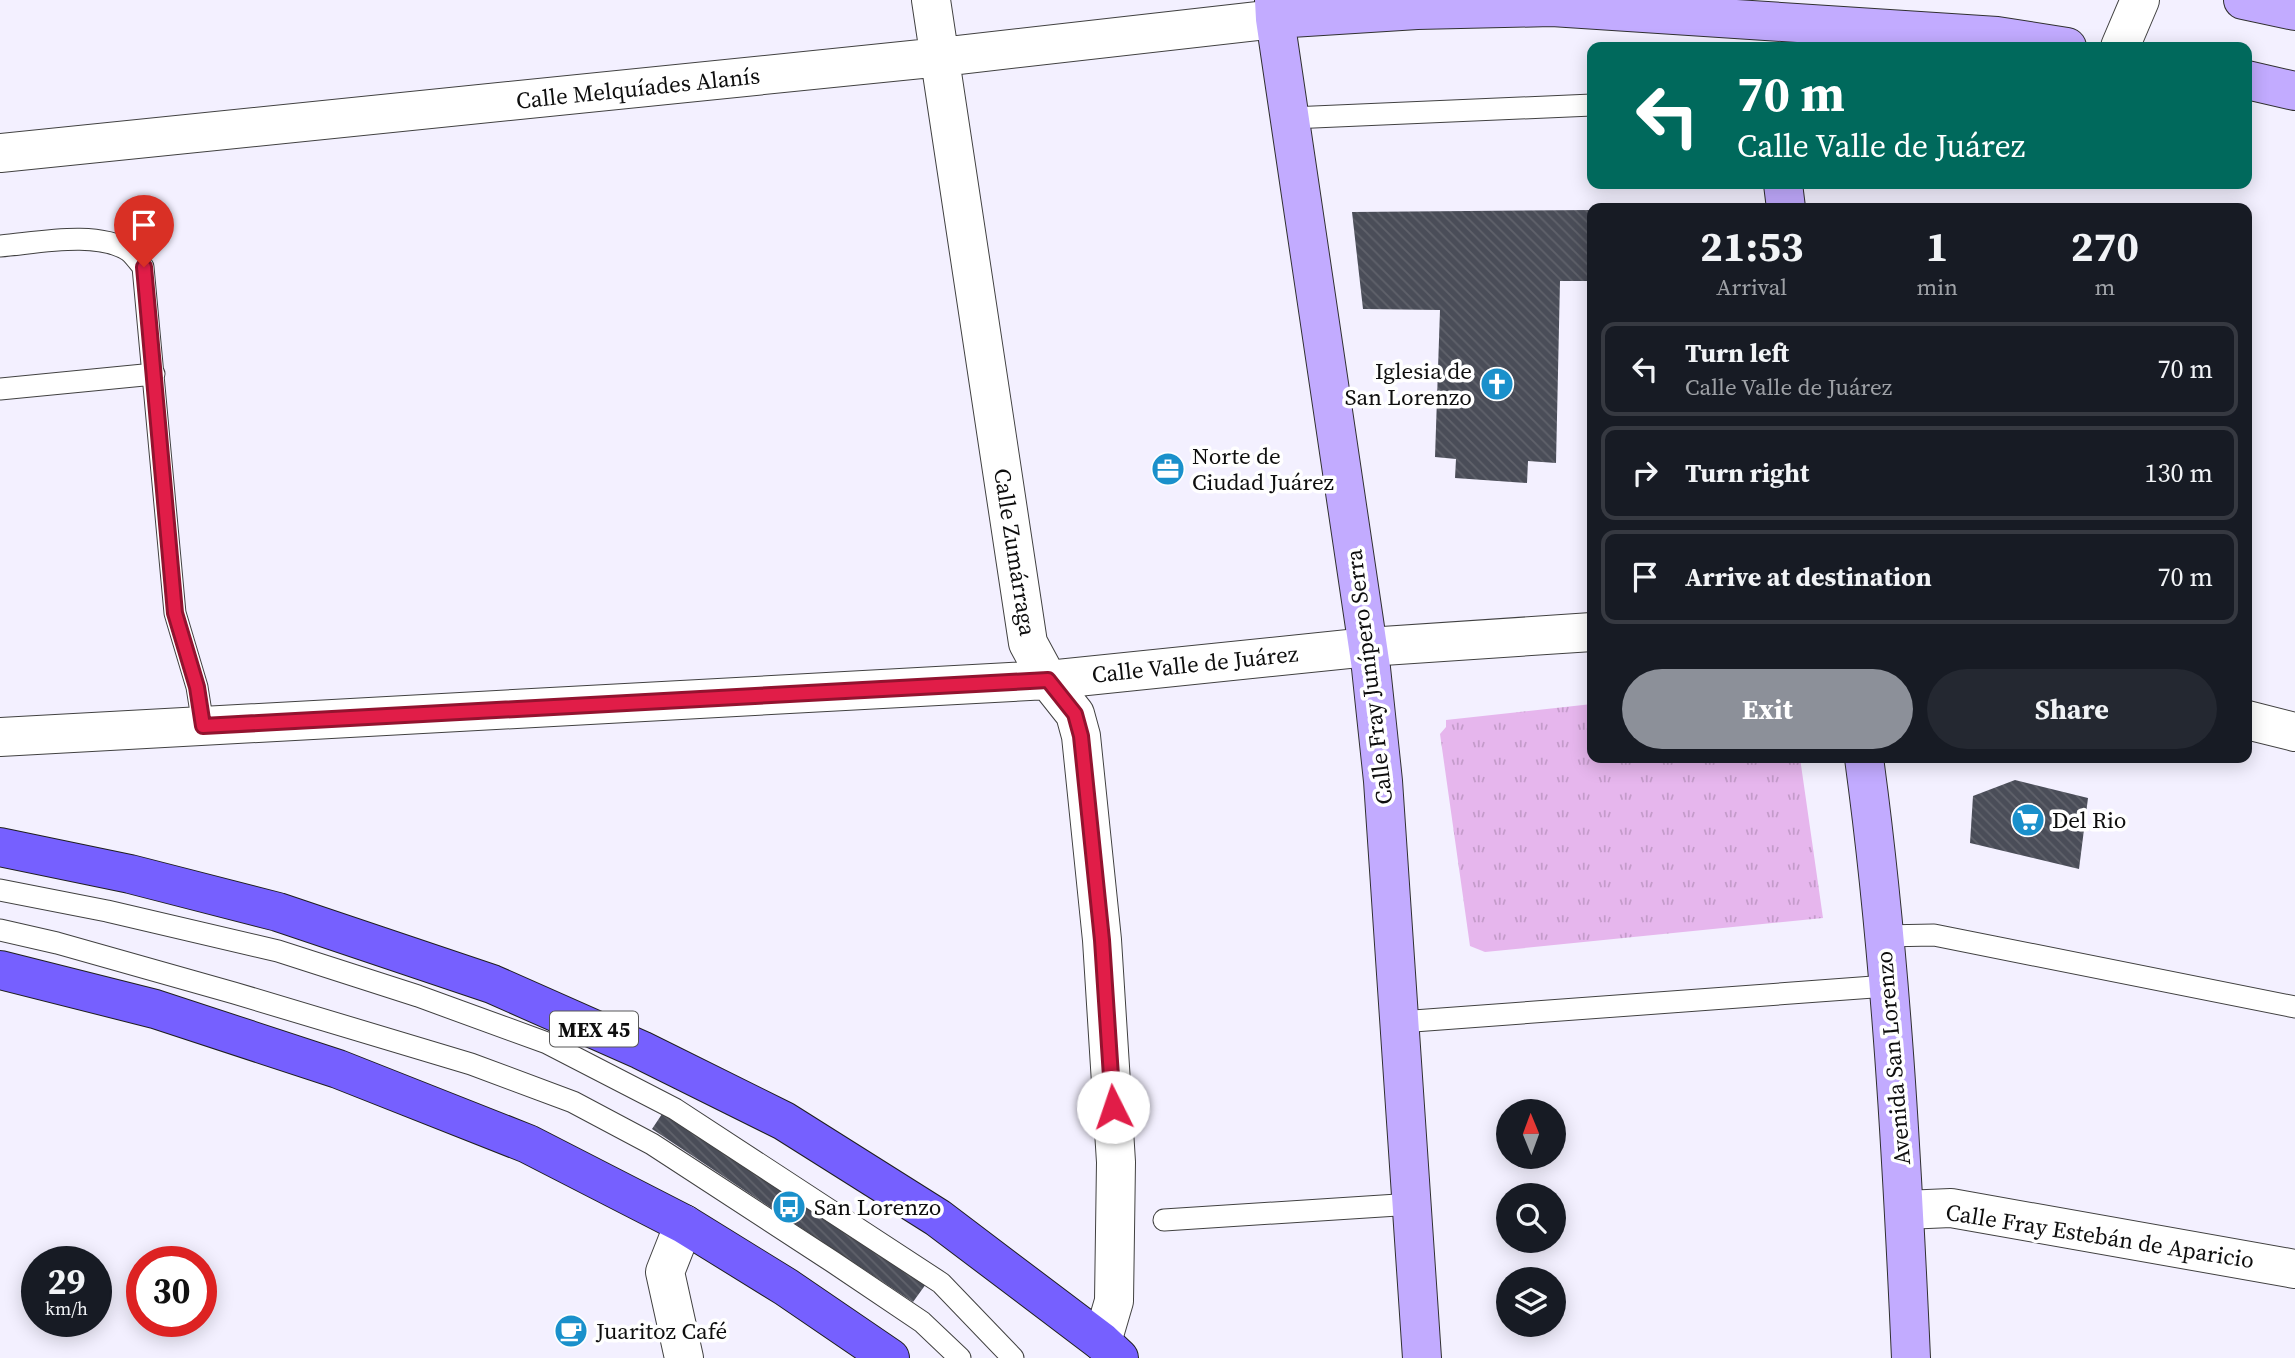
<!DOCTYPE html>
<meta charset="utf-8">
<style>
body{margin:0;font-family:"Source Serif 4",serif;background:#242831;color:#f1f3f6;height:100vh;display:flex;flex-direction:column;font-size:26px;white-space:nowrap}
*{box-sizing:border-box;margin:0}
p{font-size:23px;color:#9ea1a6}
.icon{flex:none;width:38px;height:38px;fill:none;stroke:currentColor;stroke-width:2;stroke-linecap:round;stroke-linejoin:round}
.map{position:relative;flex:1;overflow:hidden}
.drawer{position:absolute;left:1587px;top:203px;width:665px;height:560px;display:flex;flex-direction:column;background:#171b24;border-radius:14px;box-shadow:0 4px 18px #0003}
.drawer>*{flex:none}
.hud{position:absolute;left:1587px;top:42px;width:665px;height:147px;border-radius:14px;box-shadow:0 4px 18px #0003;background:#00695c;color:#fff;overflow:hidden}
.needle{width:46px;rotate:359deg}
.controls{position:absolute;left:1496px;top:1099px;display:grid;gap:14px}
.controls a{display:grid;place-items:center;width:70px;height:70px;border-radius:50%;background:#171b24;box-shadow:0 4px 18px #0003;font-size:35px}
.speed{position:absolute;left:21px;top:1246px;display:flex;gap:14px;font-size:35px;font-weight:700;text-align:center}
.speed>*{display:grid;place-content:center;width:91px;height:91px;border-radius:50%;background:#171b24;box-shadow:0 4px 18px #0003;line-height:1}
.speed small{font-size:18px;font-weight:400}
.speed .limit{border:10px solid #d22;background:#fff;color:#111}
.pin{position:absolute;display:grid;place-items:center;width:60px;height:60px;color:#fff;margin:-72px -30px;border-radius:50% 50% 50% 0;rotate:-45deg;box-shadow:0 0 7px #0007}
.pin .icon{rotate:45deg}
.me{position:absolute;width:77px;margin:-38px;rotate:356deg;stroke-linejoin:round;filter:drop-shadow(0 0 5px #0008)}
.turn{display:flex;align-items:center;gap:24px;height:147px;padding:0 35px;font-size:32px}
.turn .icon{width:91px;height:91px;stroke-width:2.5}
.turn b{display:block;font-size:49px;line-height:60px}
.eta{display:flex;justify-content:space-evenly;align-items:center;height:119px;text-align:center}
.eta b{font-size:42px;font-weight:700;line-height:49px}
.primary-button{display:flex;gap:14px;margin-top:auto;padding:14px 35px}
.primary-button a{flex:1;height:80px;border-radius:42px;background:#8c9099;color:#fff;font-size:28px;font-weight:700;line-height:80px;text-align:center}
.primary-button a+a{background:#242831;color:#f1f3f6}
ul{padding:0;list-style:none}
li{display:flex;align-items:center;gap:21px;height:94px;margin:0 14px 10px;padding:0 21px;border:4px solid #363941;border-radius:14px}
li div{flex:1}
li b{display:block;font-size:26px}
li em{font-style:normal}
.map>svg:first-child{display:block}
.park{fill:url(#park-tufts)}
.building{fill:url(#building-back-hatch)}
.lines{fill:none;stroke-linecap:round;stroke-linejoin:round}
.lane-casing{stroke:#414141;stroke-width:23}
.street-casing{stroke:#414141;stroke-width:40}
.secondary-casing{stroke:#303030;stroke-width:40}
.primary-casing{stroke:#1f1f1f;stroke-width:40}
.lane{stroke:#fff;stroke-width:21}
.street{stroke:#fff;stroke-width:38}
.secondary{stroke:#c2abff;stroke-width:38}
.primary{stroke:#7660ff;stroke-width:38}
.route-casing{stroke:#92132f;stroke-width:18}
.route{stroke:#e11d48;stroke-width:12}
.labels{text-anchor:middle;dominant-baseline:central;stroke-width:7;stroke-linejoin:round;paint-order:stroke}
.shield{fill:#fff;stroke:#565656;stroke-width:2}
.shield-label{font-size:21px;font-weight:bold;fill:#0e0e0e}
.street-label{font-size:23px;fill:#0e0e0e;stroke:#fff}
.poi-label{font-size:23px;fill:#0e0e0e;stroke:#fff;text-anchor:start}
</style>
<div class="map">
<svg width="2295" height="1358" viewBox="0 0 2295 1358">
<defs>
<pattern id="park-tufts" width="24" height="20" patternUnits="userSpaceOnUse" patternTransform="scale(1.75)"><rect width="24" height="20" fill="#e6b6ed"/><path d="M3 7l-1-3M5 7V3M7 7l1-3M15 17l-1-3M17 17v-4M19 17l1-3" fill="none" stroke="#c49bca"/></pattern>
<pattern id="building-back-hatch" width="6" height="6" patternUnits="userSpaceOnUse" patternTransform="scale(1.75)"><rect width="6" height="6" fill="#4a4d58"/><path d="M-1 5l2 2M0 0l6 6M5-1l2 2" fill="none" stroke="#60626b"/></pattern>
</defs>
<rect width="100%" height="100%" fill="#f3f0ff"/>
<path class="park" d="M1592 704V758H1800L1823 918 1485 952 1470 946 1440 734 1446 727V720Z"/>
<path class="building" d="M1592 210V281H1560L1556 463 1528 461 1527 483 1455 478 1456 459 1435 457 1440 310 1363 309 1352 212Z
M2015 780 2088 798 2079 869 1970 843 1973 796Z
M664 1111 926 1284 913 1302 652 1129Z"/>
<g class="lines">
<defs>
<path id="lane" d="M1291 118 1592 105
M0 246C37 243 97 230 129 251 134 255 139 262 143 267L175 613 197 687 203 725
M0 389 154 374
M0 890 107 911 278 951 418 996 547 1043 675 1109 941 1283 1013 1358
M0 930 57 943 234 993 471 1064 573 1102 652 1144 833 1262 922 1322 960 1358
M1883 936 1934 935 2295 1007
M1400 1022 1887 986
M1164 1220 1413 1204"/>
<path id="street" d="M931 0 1028 643 1048 680 1075 714 1081 736 1102 940 1116 1162 1114 1301 1102 1342
M2120 47 2140 0
M0 153 941 57 1275 19
M2247 720 2295 732
M0 737 1048 680 1368 647 1592 632
M1904 1210 1951 1208 2295 1269
M684 1358 665 1272 684 1224"/>
<path id="secondary" d="M1274 0 1275 19 1371 668 1383 781 1422 1358
M2243 0 2295 11
M1275 19 1417 10 1552 7 1997 36 2067 47
M2247 80 2295 91
M1783 184 1786 208
M1864 758C1891 956 1902 1158 1911 1358"/>
<path id="primary" d="M0 847 130 874 278 912 492 984 641 1050 784 1121 938 1218 1102 1342 1119 1358
M0 970 155 1009 338 1069 528 1144 684 1224 786 1287 890 1358"/>
</defs>
<use href="#lane" class="lane-casing"/>
<use href="#street" class="street-casing"/>
<use href="#secondary" class="secondary-casing"/>
<use href="#primary" class="primary-casing"/>
<use href="#lane" class="lane"/>
<use href="#street" class="street"/>
<use href="#secondary" class="secondary"/>
<use href="#primary" class="primary"/>
</g>
<g class="lines">
<defs>
<path id="route" d="M144 267 175 613 197 687 203 726 1048 680 1075 714 1081 736 1102 940 1113 1107"/>
</defs>
<use href="#route" class="route-casing"/>
<use href="#route" class="route"/>
</g>
<defs>
<symbol id="church-disc" viewBox="-11 -11 22 22"><circle r="9.5" fill="#1a90cb" stroke="#fff"/><path d="M-1.2-6h2.4v3.5h3.3v2.4h-3.3V6h-2.4V-.1h-3.3v-2.4h3.3Z" fill="#fff"/></symbol>
<symbol id="office-disc" viewBox="-11 -11 22 22"><circle r="9.5" fill="#1a90cb" stroke="#fff"/><path d="M-6-3h4V-5.5h4V-3h4V5H-6ZM-1-4.5V-3h2v-1.5ZM-6 0V1H6V0Z" fill="#fff"/></symbol>
<symbol id="supermarket-disc" viewBox="-11 -11 22 22"><circle r="9.5" fill="#1a90cb" stroke="#fff"/><path d="M-6-5.5h2.5l.6 2H6L4.5 2H-2.5L-4.4-4H-6ZM-1.5 3.2a1.3 1.3 0 1 0 .1 0ZM3 3.2a1.3 1.3 0 1 0 .1 0Z" fill="#fff"/></symbol>
<symbol id="bus-disc" viewBox="-11 -11 22 22"><circle r="9.5" fill="#1a90cb" stroke="#fff"/><path d="M-5-6H5V4H4V6H2V4H-2V6H-4V4H-5ZM-3.5-4V0h7V-4ZM-3.5 1.2v1.5H-2V1.2ZM2 1.2v1.5H3.5V1.2Z" fill="#fff"/></symbol>
<symbol id="cafe-disc" viewBox="-11 -11 22 22"><circle r="9.5" fill="#1a90cb" stroke="#fff"/><path d="M-5.5-4.5H6V0H3Q3 3.5 0 3.5H-2.5Q-5.5 3.5-5.5 0ZM3-3.2v2h1.7v-2ZM-6 4.5H4V6H-6Z" fill="#fff"/></symbol>
</defs>
<g fill-rule="evenodd">
<use href="#church-disc" x="1478" y="365" width="38" height="38"/>
<use href="#office-disc" x="1149" y="450" width="38" height="38"/>
<use href="#supermarket-disc" x="2009" y="801" width="38" height="38"/>
<use href="#bus-disc" x="770" y="1188" width="38" height="38"/>
<use href="#cafe-disc" x="552" y="1312" width="38" height="38"/>
</g>
<g class="labels">
<rect class="shield" x="550" y="1011.5" width="88" height="35" rx="5"/>
<g class="shield-label">
<text x="594" y="1029">MEX 45</text>
</g>
<g class="street-label">
<text transform="translate(638 88) rotate(-6)">Calle Melquíades Alanís</text>
<text transform="translate(1015 552) rotate(81)">Calle Zumárraga</text>
<text transform="translate(1195 664) rotate(-6)">Calle Valle de Juárez</text>
<text transform="translate(1369 677) rotate(-97)">Calle Fray Junípero Serra</text>
<text transform="translate(1893 1058) rotate(-95)">Avenida San Lorenzo</text>
<text transform="translate(2100 1236) rotate(9)">Calle Fray Estebán de Aparicio</text>
</g>
<g class="poi-label">
<text x="1472" y="371" text-anchor="end">Iglesia de<tspan x="1472" dy="26">San Lorenzo</tspan></text>
<text x="1192" y="456">Norte de<tspan x="1192" dy="26">Ciudad Juárez</tspan></text>
<text x="2052" y="820">Del Rio</text>
<text x="814" y="1207">San Lorenzo</text>
<text x="596" y="1331">Juaritoz Café</text>
</g>
</g>
</svg>
<div class="controls">
<a><svg class="needle" viewBox="-14 -14 28 28"><path d="M0-13l5 13h-10z" fill="#e53935"/><path d="M0 13l5-13h-10z" fill="#9ea1a6"/></svg></a>
<a><svg class="icon" aria-label="search" viewBox="0 0 24 24"><circle cx="10" cy="10" r="6"/><path d="M15 15l6 6"/></svg></a>
<a><svg class="icon" aria-label="layers" viewBox="0 0 24 24"><path d="M12 4l9 5-9 5-9-5zM3 14l9 5 9-5"/></svg></a>
</div>
<div class="speed"><div>29<small>km/h</small></div><div class="limit">30</div></div>
<div class="pin" style="left:144px;top:267px;background:#d93025"><svg class="icon" aria-label="arrive" viewBox="0 0 24 24"><path d="M6 21V4h12l-3 4 3 4H6"/></svg></div>
<svg class="me" style="left:1113px;top:1107px" viewBox="-20 -20 40 40"><circle r="19" fill="#fff"/><path d="M0-13L10 11 0 6-10 11z" fill="#e11d48"/></svg>
<div class="hud">
<div class="turn"><svg class="icon" aria-label="left" viewBox="0 0 24 24"><path d="M17 20v-9H6M10 6l-5 5 5 5"/></svg><div><b>70 m</b>Calle Valle de Juárez</div></div>
</div>
<section class="drawer">
<div class="eta">
<div><b>21:53</b><p>Arrival</p></div>
<div><b>1</b><p>min</p></div>
<div><b>270</b><p>m</p></div>
</div>
<ul>
<li><svg class="icon" aria-label="left" viewBox="0 0 24 24"><path d="M17 20v-9H6M10 6l-5 5 5 5"/></svg><div><b>Turn left</b><p>Calle Valle de Juárez</p></div><em>70 m</em></li>
<li><svg class="icon" aria-label="right" viewBox="0 0 24 24"><path d="M7 20v-9h11M14 6l5 5-5 5"/></svg><div><b>Turn right</b></div><em>130 m</em></li>
<li><svg class="icon" aria-label="arrive" viewBox="0 0 24 24"><path d="M6 21V4h12l-3 4 3 4H6"/></svg><div><b>Arrive at destination</b></div><em>70 m</em></li>
</ul>
<div class="primary-button"><a>Exit</a><a>Share</a></div>
</section>
</div>
